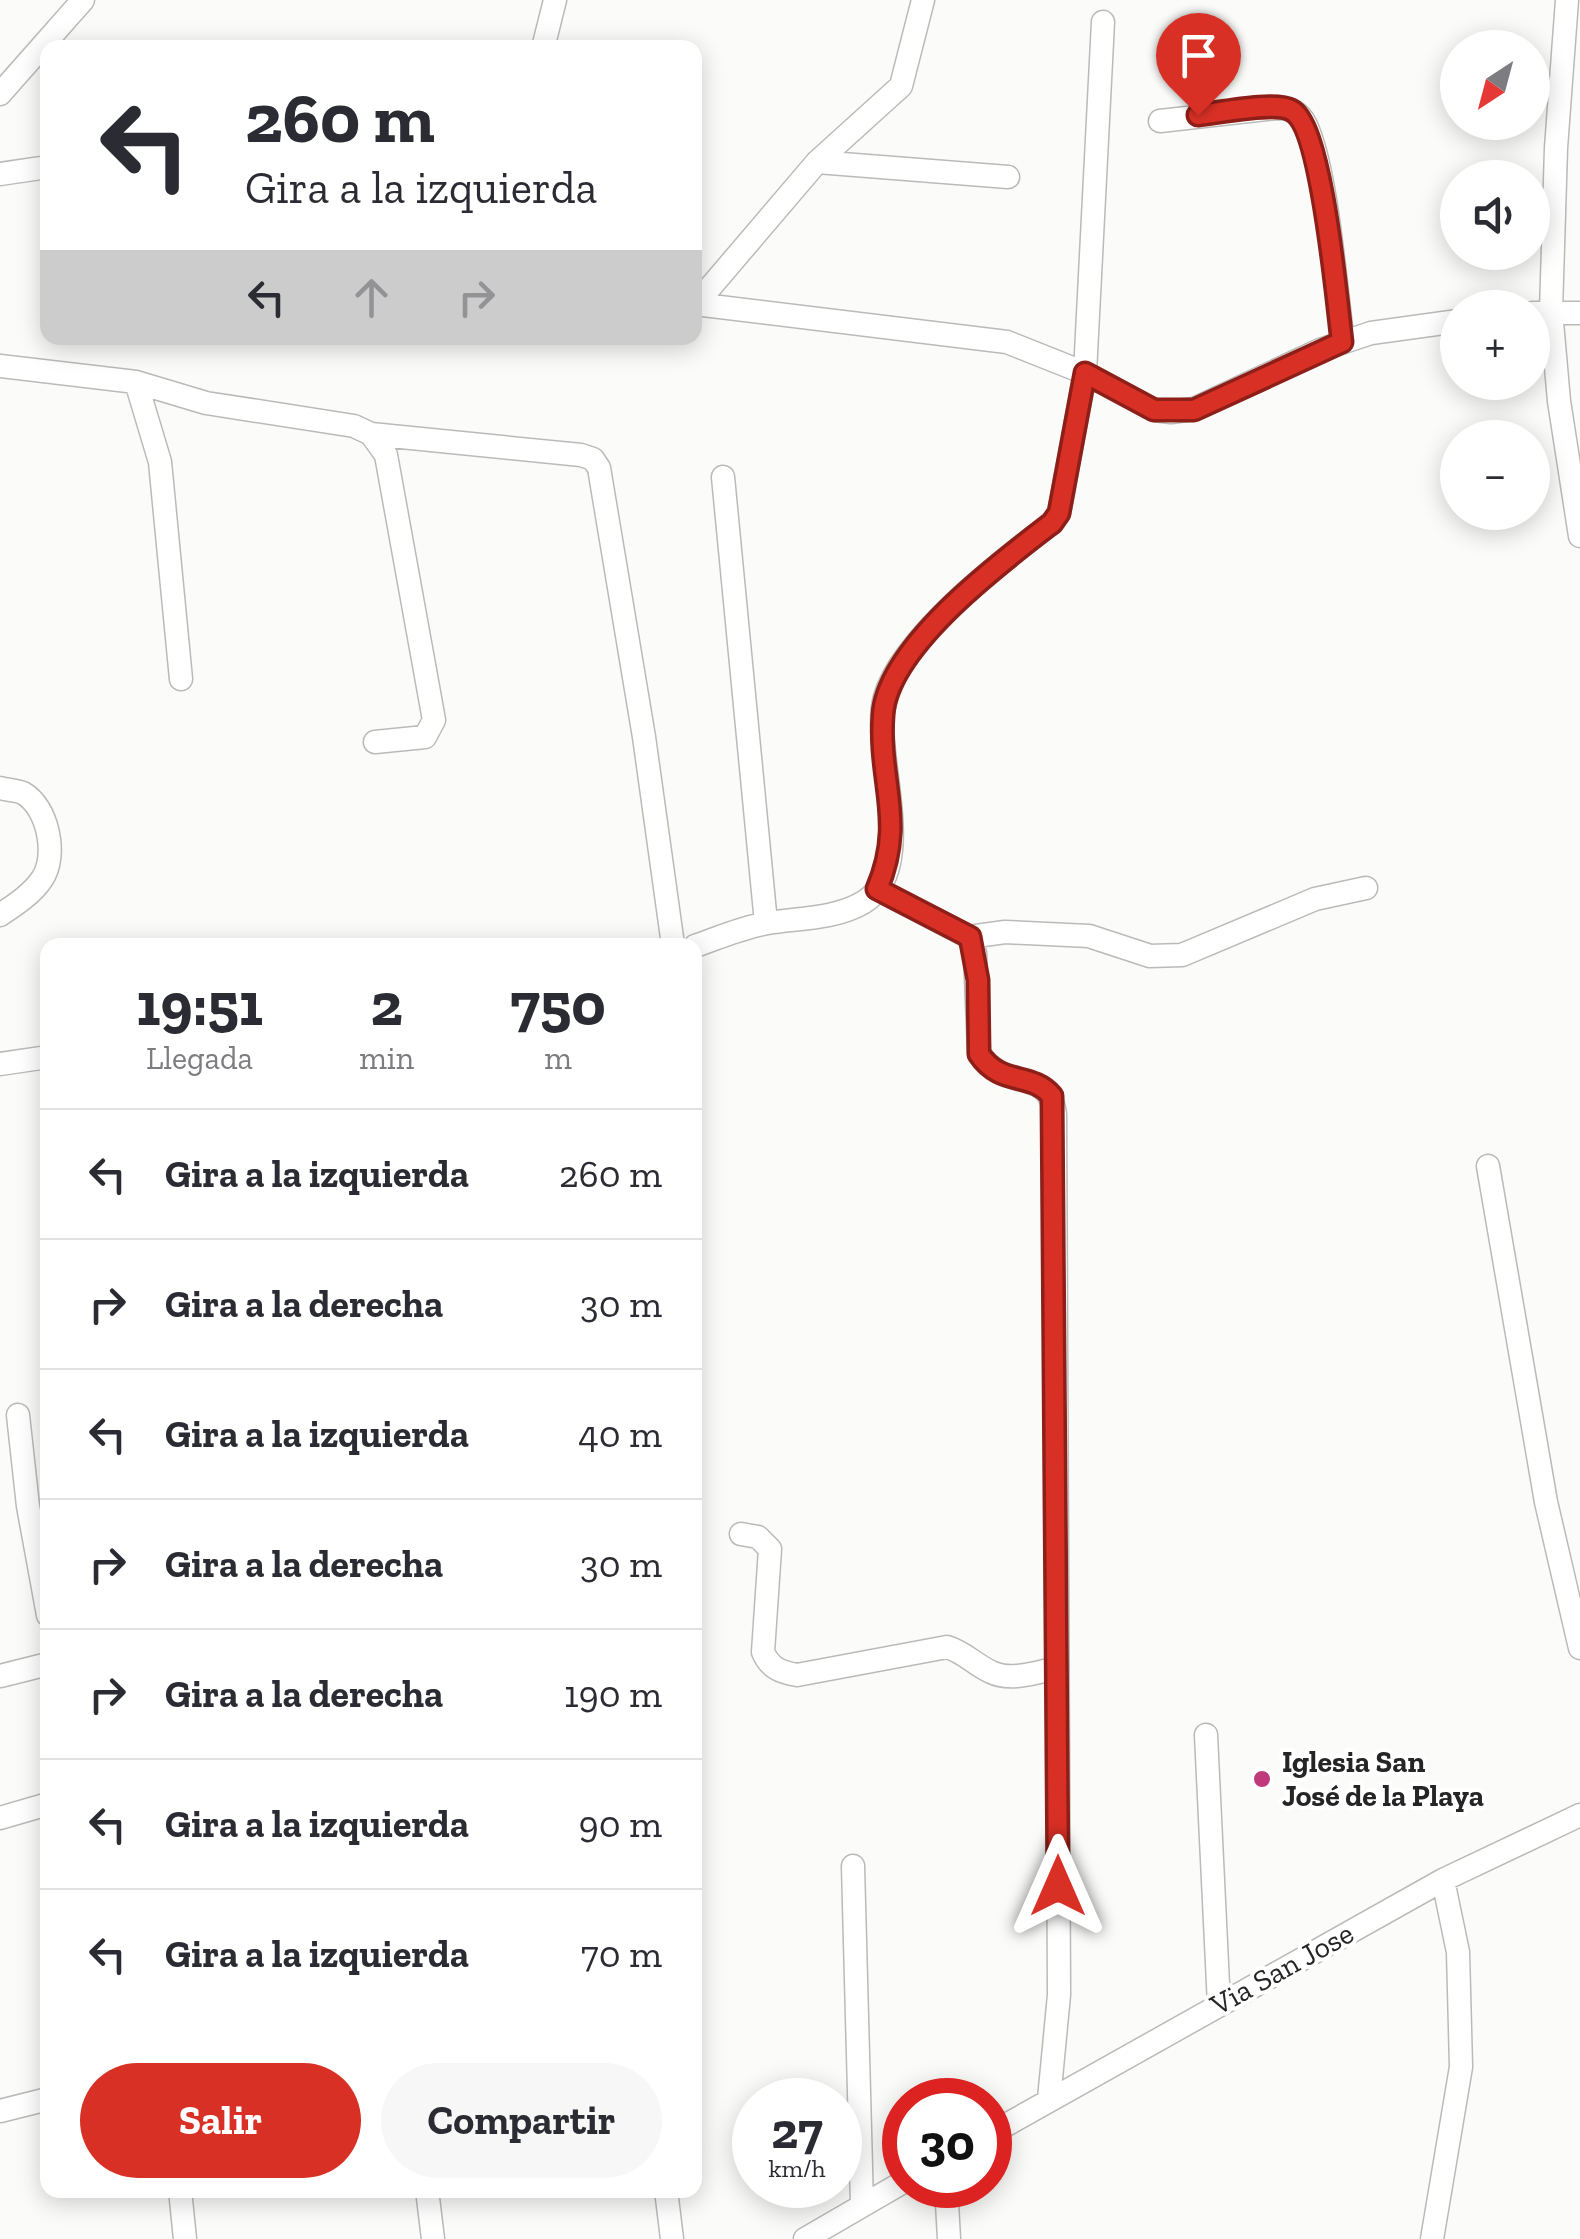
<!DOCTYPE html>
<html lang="es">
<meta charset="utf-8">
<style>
body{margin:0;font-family:"Zilla Slab",serif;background:#f7f7f7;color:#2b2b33;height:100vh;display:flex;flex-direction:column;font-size:38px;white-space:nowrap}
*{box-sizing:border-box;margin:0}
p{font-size:32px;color:#7c7c81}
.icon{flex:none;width:55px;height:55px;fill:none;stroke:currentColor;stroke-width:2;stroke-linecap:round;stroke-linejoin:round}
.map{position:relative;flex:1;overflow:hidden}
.side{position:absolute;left:40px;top:938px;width:662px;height:1260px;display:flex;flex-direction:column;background:#fff;border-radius:20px;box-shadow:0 5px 25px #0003}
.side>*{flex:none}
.guide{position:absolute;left:40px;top:40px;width:662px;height:305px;border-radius:20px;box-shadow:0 5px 25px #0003;background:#fff;color:#2b2b33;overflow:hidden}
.needle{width:65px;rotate:216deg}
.fabs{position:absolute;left:1440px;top:30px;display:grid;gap:20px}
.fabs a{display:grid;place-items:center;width:110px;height:110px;border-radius:50%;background:#fff;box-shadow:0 5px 25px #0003;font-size:50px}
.speed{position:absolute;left:732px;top:2078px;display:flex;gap:20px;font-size:50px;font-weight:700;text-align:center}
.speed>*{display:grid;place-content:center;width:130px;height:130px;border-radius:50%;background:#fff;box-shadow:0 5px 25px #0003;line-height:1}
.speed small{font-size:25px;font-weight:400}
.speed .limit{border:15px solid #d22;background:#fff;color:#111}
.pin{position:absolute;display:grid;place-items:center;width:85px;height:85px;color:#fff;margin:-102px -42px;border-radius:50% 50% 50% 0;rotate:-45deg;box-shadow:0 0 10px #0007}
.pin .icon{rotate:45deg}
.me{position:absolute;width:110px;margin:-55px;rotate:0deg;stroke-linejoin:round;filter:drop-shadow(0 0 8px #0008)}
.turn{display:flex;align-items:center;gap:35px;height:210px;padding:0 40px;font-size:45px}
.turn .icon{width:130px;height:130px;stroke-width:2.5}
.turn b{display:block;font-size:70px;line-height:85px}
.lanes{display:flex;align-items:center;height:95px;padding:0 40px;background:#0003;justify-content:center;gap:50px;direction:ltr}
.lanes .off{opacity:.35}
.eta{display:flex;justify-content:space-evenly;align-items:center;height:170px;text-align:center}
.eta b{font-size:60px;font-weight:700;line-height:70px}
.primary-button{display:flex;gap:20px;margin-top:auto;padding:20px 40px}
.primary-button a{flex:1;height:115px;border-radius:60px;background:#d93025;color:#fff;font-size:40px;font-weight:700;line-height:115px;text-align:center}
.primary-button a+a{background:#f7f7f7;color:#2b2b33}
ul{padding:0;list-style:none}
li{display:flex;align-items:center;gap:30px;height:130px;padding:0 40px;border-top:2px solid #e1e1e2}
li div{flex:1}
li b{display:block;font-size:38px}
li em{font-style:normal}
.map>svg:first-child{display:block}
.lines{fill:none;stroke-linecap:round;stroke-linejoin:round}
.minor-casing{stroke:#babbb8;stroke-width:25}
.minor{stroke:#fff;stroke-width:22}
.route-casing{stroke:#8d1f18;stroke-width:25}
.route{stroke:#d93025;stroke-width:18}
.poi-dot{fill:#c0397a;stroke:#fff;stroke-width:4}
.labels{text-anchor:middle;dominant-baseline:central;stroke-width:8;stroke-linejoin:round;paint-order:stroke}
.poi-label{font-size:30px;font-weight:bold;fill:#242524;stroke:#fff;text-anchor:start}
.street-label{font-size:30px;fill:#242524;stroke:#fff}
</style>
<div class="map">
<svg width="1580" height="2239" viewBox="0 0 1580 2239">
<rect width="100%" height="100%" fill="#fbfcf9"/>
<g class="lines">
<defs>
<path id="minor" d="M1567 0 1556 148 1551 311 1559 401 1580 536
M543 48 555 0
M0 94 83 0
M1160 121 1276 108C1287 108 1296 110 1303 120 1326 156 1336 294 1343 342
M817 162 1008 177
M0 174 48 167
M695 304 1007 342 1085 373 1154 410 1171 412 1194 409 1320 350 1371 333 1458 321
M696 304 817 162 901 86 923 0
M1532 313H1580
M0 366 136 382 206 403 354 426 371 434 386 455 434 720 425 737 375 742
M136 382 160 462 181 679
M371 434 581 455 593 459 599 468 644 737 673 945
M723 477 766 923
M0 788C7 790 17 790 23 793 48 807 58 856 42 879 32 894 15 905 0 915
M877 889 969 937 1005 932 1089 936 1150 956 1182 955 1315 899 1366 888
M969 937 975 953 979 1053C1006 1094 1048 1065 1055 1114L1059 1995 1049 2099
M695 946C718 938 743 927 768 923 799 918 836 919 864 902 921 866 870 751 885 697 902 637 1003 560 1052 523L1059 513 1085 373 1103 22
M0 1064 48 1057
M1488 1166 1546 1502 1580 1648
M18 1415 28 1506 48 1615
M741 1534 758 1537 770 1549 763 1652C770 1668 780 1672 797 1675L947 1647C964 1652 974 1664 991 1672 1011 1682 1037 1672 1057 1668
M0 1676 48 1664
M1206 1735 1219 2005
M0 1818 48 1804
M853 1866 862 2205
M0 2111 48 2099
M990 2134 1443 1880 1580 1815
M946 2185 949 2239
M180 2190 185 2239
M427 2190 433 2239
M666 2190 672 2239
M805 2239 905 2181
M1432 2239 1461 2067 1458 1952 1443 1880"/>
</defs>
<use href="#minor" class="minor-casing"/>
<use href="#minor" class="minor"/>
</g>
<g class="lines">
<defs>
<path id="route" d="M1058 1886 1052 1096C1031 1071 1001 1087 979 1054L978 980 970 937 877 889C906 821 878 782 883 715 887 647 1001 562 1052 523L1059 513 1085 373 1154 410H1194L1342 342C1337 303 1322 125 1291 110 1275 101 1218 113 1198 115"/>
</defs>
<use href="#route" class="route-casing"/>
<use href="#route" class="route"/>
</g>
<circle class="poi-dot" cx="1262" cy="1779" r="10"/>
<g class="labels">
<g class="poi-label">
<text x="1282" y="1762">Iglesia San<tspan x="1282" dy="34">José de la Playa</tspan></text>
</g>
<g class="street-label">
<text transform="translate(1282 1969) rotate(-29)">Via San Jose</text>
</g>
</g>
</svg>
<div class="fabs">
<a><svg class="needle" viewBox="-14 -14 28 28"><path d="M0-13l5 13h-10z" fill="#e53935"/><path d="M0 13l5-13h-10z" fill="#7c7c81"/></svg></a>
<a><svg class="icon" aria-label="sound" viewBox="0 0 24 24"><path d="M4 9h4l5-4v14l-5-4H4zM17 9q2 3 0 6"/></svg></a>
<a>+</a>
<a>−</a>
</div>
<div class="speed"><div>27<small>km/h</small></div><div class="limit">30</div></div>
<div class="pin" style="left:1198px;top:115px;background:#d93025"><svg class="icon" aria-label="arrive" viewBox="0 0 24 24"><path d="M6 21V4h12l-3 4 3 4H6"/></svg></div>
<svg class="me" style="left:1058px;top:1886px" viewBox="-20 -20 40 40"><path d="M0-17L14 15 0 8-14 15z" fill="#d93025" stroke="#fff" stroke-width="4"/></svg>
<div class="guide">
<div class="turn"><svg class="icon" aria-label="left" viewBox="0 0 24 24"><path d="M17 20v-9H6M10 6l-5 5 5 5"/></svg><div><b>260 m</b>Gira a la izquierda</div></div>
<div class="lanes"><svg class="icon" aria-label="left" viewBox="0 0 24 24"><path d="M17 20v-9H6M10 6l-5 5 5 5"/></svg><svg class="icon off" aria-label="ahead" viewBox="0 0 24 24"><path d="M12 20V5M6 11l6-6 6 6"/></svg><svg class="icon off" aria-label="right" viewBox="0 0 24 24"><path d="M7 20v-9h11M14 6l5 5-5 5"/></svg></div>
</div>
<section class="side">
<div class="eta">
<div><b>19:51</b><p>Llegada</p></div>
<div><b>2</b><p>min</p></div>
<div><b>750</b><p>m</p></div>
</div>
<ul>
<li><svg class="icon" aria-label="left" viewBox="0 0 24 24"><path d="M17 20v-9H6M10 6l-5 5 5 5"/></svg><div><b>Gira a la izquierda</b></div><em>260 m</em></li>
<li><svg class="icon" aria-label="right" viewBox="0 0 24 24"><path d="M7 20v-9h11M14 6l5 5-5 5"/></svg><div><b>Gira a la derecha</b></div><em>30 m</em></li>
<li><svg class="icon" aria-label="left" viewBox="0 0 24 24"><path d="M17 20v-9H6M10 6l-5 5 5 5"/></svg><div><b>Gira a la izquierda</b></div><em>40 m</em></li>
<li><svg class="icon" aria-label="right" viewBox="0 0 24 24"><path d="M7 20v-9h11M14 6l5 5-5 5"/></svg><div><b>Gira a la derecha</b></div><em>30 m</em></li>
<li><svg class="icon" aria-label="right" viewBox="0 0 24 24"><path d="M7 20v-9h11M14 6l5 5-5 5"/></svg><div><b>Gira a la derecha</b></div><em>190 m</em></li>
<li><svg class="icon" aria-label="left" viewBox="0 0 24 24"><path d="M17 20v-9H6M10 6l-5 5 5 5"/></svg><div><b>Gira a la izquierda</b></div><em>90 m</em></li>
<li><svg class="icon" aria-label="left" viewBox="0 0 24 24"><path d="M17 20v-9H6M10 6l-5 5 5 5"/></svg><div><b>Gira a la izquierda</b></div><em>70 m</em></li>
</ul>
<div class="primary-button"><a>Salir</a><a>Compartir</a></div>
</section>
</div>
